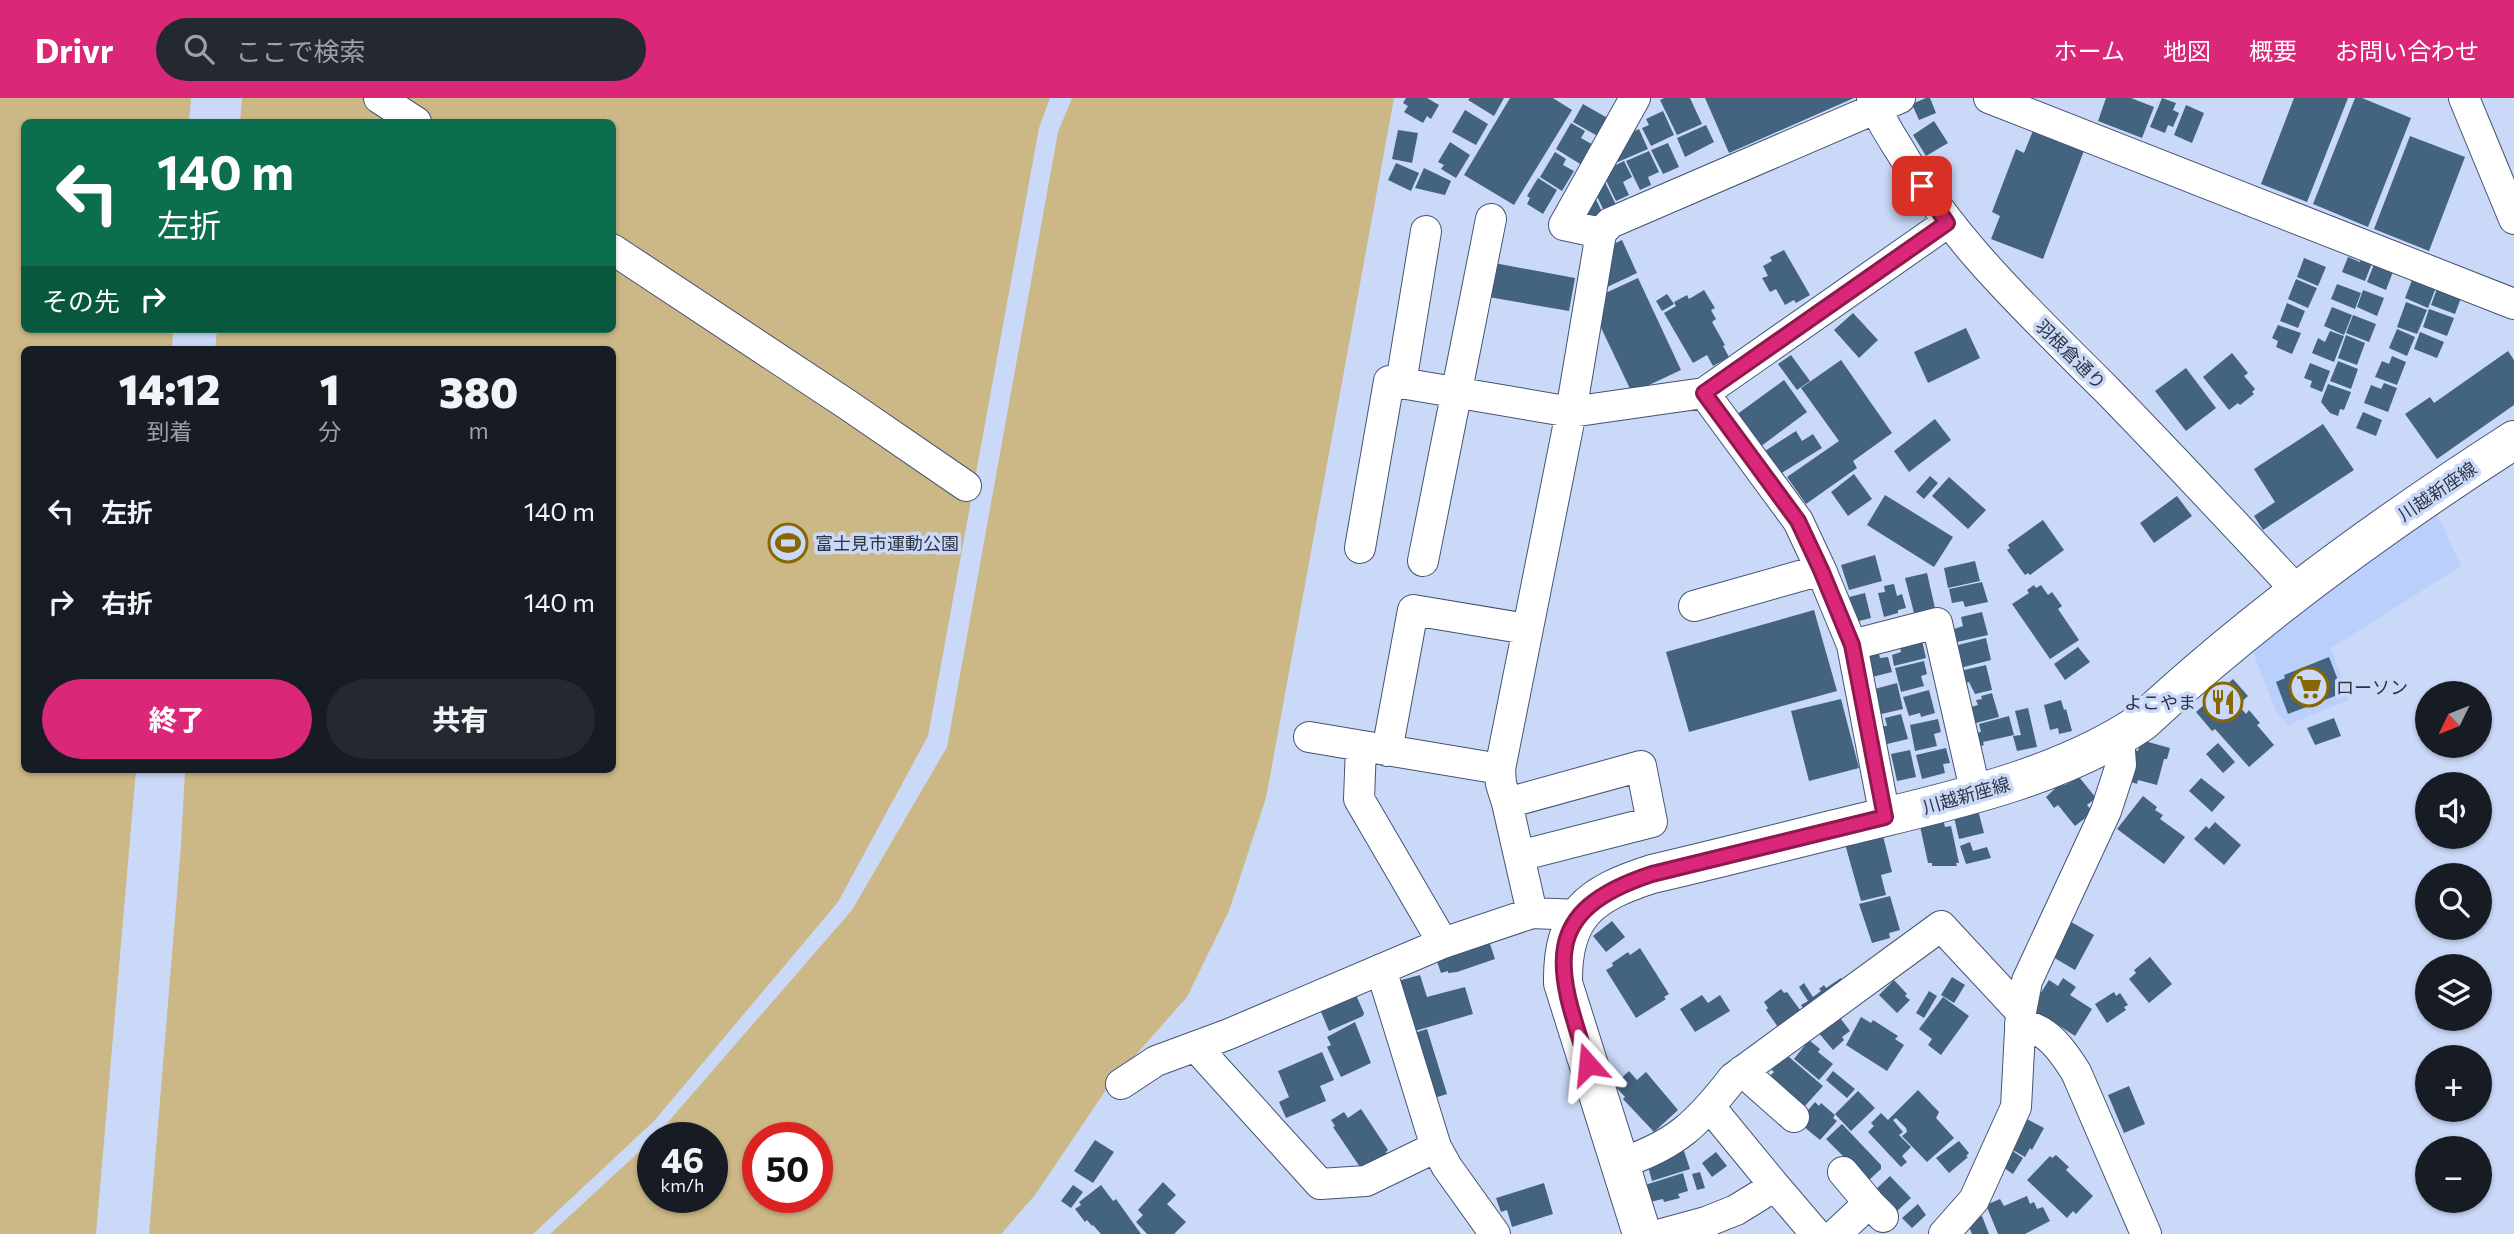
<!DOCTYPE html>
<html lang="ja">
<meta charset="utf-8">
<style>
body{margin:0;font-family:Commissioner,"Noto Sans JP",sans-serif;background:#242831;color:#f1f3f6;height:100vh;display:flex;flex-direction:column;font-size:26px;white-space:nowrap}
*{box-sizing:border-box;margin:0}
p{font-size:23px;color:#9ea1a6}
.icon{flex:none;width:38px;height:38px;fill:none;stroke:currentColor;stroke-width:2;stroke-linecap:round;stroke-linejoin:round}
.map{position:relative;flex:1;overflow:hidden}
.panel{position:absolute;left:21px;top:248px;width:595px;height:427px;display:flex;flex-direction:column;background:#171b24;border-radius:10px;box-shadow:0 2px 5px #0004}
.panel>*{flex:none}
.hud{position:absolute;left:21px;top:21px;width:595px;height:214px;border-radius:10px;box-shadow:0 2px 5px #0004;background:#0b6e4f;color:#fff;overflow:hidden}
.needle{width:46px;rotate:227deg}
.controls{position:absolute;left:2415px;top:583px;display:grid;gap:14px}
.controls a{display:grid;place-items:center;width:77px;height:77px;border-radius:50%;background:#171b24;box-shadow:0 2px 5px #0004;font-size:35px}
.speed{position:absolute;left:637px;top:1024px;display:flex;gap:14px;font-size:35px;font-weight:700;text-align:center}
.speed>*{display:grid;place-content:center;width:91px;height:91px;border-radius:50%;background:#171b24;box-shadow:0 2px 5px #0004;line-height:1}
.speed small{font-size:18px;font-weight:400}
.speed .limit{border:10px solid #d22;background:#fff;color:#111}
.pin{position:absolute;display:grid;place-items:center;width:60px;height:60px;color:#fff;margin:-30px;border-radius:14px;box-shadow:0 4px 10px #0006}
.me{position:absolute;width:77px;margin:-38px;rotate:342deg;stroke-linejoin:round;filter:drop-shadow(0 0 5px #0008)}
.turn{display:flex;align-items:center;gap:24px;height:147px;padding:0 21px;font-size:32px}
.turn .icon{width:91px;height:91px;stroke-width:2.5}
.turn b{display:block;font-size:49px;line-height:60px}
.then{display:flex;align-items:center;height:66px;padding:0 21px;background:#0003;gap:14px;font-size:26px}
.eta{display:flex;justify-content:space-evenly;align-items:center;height:119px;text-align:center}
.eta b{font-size:42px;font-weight:800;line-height:49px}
.primary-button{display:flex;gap:14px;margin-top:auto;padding:14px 21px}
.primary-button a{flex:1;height:80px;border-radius:42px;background:#db2777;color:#fff;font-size:28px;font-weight:800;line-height:80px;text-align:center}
.primary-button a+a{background:#242831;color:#f1f3f6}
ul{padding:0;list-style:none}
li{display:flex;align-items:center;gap:21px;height:91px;padding:0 21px}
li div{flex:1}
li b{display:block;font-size:26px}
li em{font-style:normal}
header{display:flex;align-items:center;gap:42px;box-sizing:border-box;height:98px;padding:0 35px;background:#db2777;color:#fff}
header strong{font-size:33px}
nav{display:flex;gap:38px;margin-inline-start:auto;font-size:24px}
.search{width:490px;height:63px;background:#242831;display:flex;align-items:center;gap:18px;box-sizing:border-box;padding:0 24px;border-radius:38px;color:#9ea1a6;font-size:26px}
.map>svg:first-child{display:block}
.built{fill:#bbcffd}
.green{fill:#ccb787;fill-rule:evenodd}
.building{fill:#44637e}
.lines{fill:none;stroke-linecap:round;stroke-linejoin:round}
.minor-casing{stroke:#455374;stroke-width:32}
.major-casing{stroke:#455374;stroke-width:40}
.minor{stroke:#fff;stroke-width:30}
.major{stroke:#fff;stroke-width:38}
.route-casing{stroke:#8e194d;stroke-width:18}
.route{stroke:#db2777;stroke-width:12}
.labels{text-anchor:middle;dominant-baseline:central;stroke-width:7;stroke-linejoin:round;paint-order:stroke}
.street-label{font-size:18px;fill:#2d3443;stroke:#cbd9f9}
.poi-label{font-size:18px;fill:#2d3443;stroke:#cbd9f9;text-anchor:start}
</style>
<header>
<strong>Drivr</strong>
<div class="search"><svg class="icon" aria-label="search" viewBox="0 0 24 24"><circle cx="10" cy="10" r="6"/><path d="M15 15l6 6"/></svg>ここで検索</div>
<nav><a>ホーム</a><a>地図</a><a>概要</a><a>お問い合わせ</a></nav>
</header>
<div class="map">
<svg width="2514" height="1136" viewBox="0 0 2514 1136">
<rect width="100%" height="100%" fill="#cbd9f9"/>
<path class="built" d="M2436 414 2461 468 2331 550 2349 602 2288 627 2276 613 2252 552 2302 510Z"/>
<path class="green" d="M0 0H191L189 24H24V231H173L172 252H24V672H136L96 1136H0Z
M242 0H1050L1039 30 928 638 838 804 654 1023 533 1136H149L181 747 185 672H612V252H215L217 231H612V24H240Z
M1072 0H1394L1266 700 1229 813 1187 899 1110 986 1035 1097 1001 1136H550L653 1041V1099H712V1040L655 1039 852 812 947 649 1058 34ZM758 1040H817V1099H758Z"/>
<path class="building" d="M1406 0H1427L1439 7 1431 21 1427 18 1423 25 1404 14 1408 8 1403 5Z
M1470 0H1504L1494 18 1468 2Z
M1510 0H1553L1572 12 1514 107 1464 77Z
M1664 0H1690L1702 26 1677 37 1660 2Z
M1705 0H1854L1729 55Z
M1926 0H1930L1936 15 1919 22 1912 6Z
M2106 0H2131L2154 9 2142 40 2098 23Z
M2162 0 2176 5 2173 12 2179 15 2173 29 2168 27 2165 35 2150 29Z
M2294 0H2348L2307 104 2261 86Z
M2355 0H2362L2411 20 2368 129 2313 106Z
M1583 6 1611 22 1601 40 1573 24Z
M2186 7 2204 15 2192 45 2174 37Z
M1465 12 1488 26 1476 47 1452 34Z
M1663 13 1674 37 1651 48 1642 30 1649 27 1646 21Z
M1934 23 1948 45 1926 58 1913 37Z
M1571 25 1585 33 1581 40 1597 49 1585 69 1556 51Z
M1706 27 1714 44 1685 59 1677 40Z
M2034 30 2085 50 2043 161 1991 141 2000 118 1992 114 2016 51 2024 55Z
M1639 31 1648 51 1611 67 1621 39Z
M1398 32 1418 35 1412 65 1392 61Z
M2410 38 2465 59 2429 153 2374 131Z
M1450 44 1470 57 1456 80 1441 71 1444 67 1438 64Z
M1668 45 1679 69 1663 76 1651 52Z
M1649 53 1659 74 1648 79 1651 87 1640 92 1626 63Z
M1555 54 1566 61 1563 67 1574 73 1562 93 1540 79Z
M1624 63 1632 79 1623 84 1629 97 1616 103 1602 74Z
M1396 65 1419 75 1411 93 1388 82Z
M1424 70 1451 83 1445 97 1415 90Z
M1538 80 1557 92 1543 116 1527 106 1530 100 1527 98Z
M1604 82 1617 109 1605 115 1592 88Z
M1593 95 1603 116 1588 123 1580 107Z
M1622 142 1637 175 1603 191 1607 149Z
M1784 152 1810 197 1796 205 1794 202 1785 207 1776 191 1770 194 1762 180 1768 178 1763 168 1772 163 1770 159Z
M2363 156 2374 160 2365 183 2342 174 2348 159 2360 164Z
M2304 160 2326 169 2318 188 2297 179Z
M1489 164 1575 180 1569 213 1483 198Z
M2375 164 2394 171 2386 192 2367 184Z
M2414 177 2437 187 2428 210 2405 200Z
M1638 180 1681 272 1632 295 1595 217 1597 199Z
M2296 181 2317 190 2308 210 2288 201Z
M2337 186 2361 195 2355 211 2331 201Z
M2437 191 2461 200 2455 216 2431 207Z
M1704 192 1715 210 1711 212 1716 221 1712 224 1725 247 1723 248 1729 259 1713 268 1707 257 1693 265 1664 215 1676 208 1674 204 1687 197 1689 201Z
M2363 192 2384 200 2377 218 2357 209Z
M1667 196 1674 206 1662 213 1656 203Z
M2406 204 2427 212 2417 236 2397 229Z
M2287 205 2305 213 2298 230 2280 223Z
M2332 209 2352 217 2344 237 2324 228Z
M2429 211 2454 220 2447 238 2423 229Z
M1853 215 1878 242 1859 260 1834 232Z
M2353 217 2376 226 2369 244 2346 235Z
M2278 227 2301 235 2292 256 2276 249 2278 243 2272 240Z
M1966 230 1980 260 1928 285 1914 254Z
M2397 231 2415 239 2407 258 2389 250Z
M2330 233 2344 238 2334 264 2312 255 2318 240 2325 244Z
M2420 234 2444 244 2437 260 2414 251Z
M2346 237 2365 245 2357 267 2338 260Z
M2508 253 2514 262V307L2437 361 2405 316 2430 299 2434 305Z
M2232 255 2248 275 2244 278 2255 291 2252 294 2254 296 2240 307 2238 305 2229 312 2203 279Z
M1791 257 1810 283 1797 292 1778 266Z
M2392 258 2406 264 2397 287 2375 279 2382 263 2389 266Z
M1841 262 1892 335 1853 363 1857 370 1806 406 1787 379 1839 343 1801 290Z
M2338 263 2358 271 2351 291 2330 283Z
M2310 265 2330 273 2322 294 2310 289 2312 283 2304 280Z
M2186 270 2216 310 2186 333 2155 293Z
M1784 282 1807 314 1760 349 1736 317Z
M2384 285 2397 290 2388 314 2364 305 2371 287 2381 291Z
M2328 286 2351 294 2344 312 2340 311 2338 318 2330 315 2321 304Z
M2363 314 2382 322 2376 338 2356 330Z
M1935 321 1951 342 1909 374 1894 353Z
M2323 326 2354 372 2263 432 2254 418 2275 404 2254 371Z
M1796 333 1802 343 1813 336 1822 350 1780 376 1765 353Z
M1854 376 1872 401 1848 418 1831 394Z
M1930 378 1938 385 1924 401 1916 394Z
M1949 379 1986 412 1968 431 1932 398Z
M1885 397 1953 439 1934 469 1867 427Z
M2177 398 2192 418 2154 445 2140 425Z
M2043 422 2064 452 2030 477 2028 475 2025 477 2007 452 2010 450 2008 447Z
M1875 457 1882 483 1849 492 1841 467Z
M1975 463 1980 483 1948 490 1944 470Z
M1927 475 1935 510 1914 515 1905 480Z
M1982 484 1988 504 1965 509 1963 503 1952 505 1949 491Z
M1894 486 1897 498 1902 496 1906 510 1898 512V515L1884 519 1878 495 1885 494 1884 488Z
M2034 487 2036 490 2041 487 2048 497 2052 494 2062 508 2058 511 2079 542 2050 561 2012 506 2029 495 2027 492Z
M1865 495 1871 520 1851 525 1845 500Z
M1814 512 1837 593 1689 634 1666 554Z
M1982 514 1988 537 1957 544 1954 531 1963 528 1961 519Z
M1920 534 1926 560 1894 568 1892 557 1901 554 1898 539Z
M1986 540 1991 562 1960 570 1954 548Z
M1877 547 1880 560 1888 559 1892 574 1868 580 1861 551Z
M2078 549 2090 564 2065 582 2054 566Z
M2329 559 2343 595 2288 616 2276 584 2285 580 2284 577Z
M1924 563 1927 576 1921 578 1924 588 1901 594 1895 570Z
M1986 567 1992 592 1975 596 1969 584 1963 586 1960 573Z
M2233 581 2248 598 2238 607 2246 616 2249 612 2260 625 2257 627 2274 647 2249 669 2215 631 2212 633 2196 614Z
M1897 585 1903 611 1873 618 1867 593Z
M1929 592 1935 615 1921 619 1920 615 1909 618 1903 599Z
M1992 595 1999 619 1972 626 1967 610 1978 607 1976 602 1982 601 1981 598Z
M1841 601 1859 670 1809 683 1791 613Z
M2061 602 2064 612 2066 611 2072 633 2059 636 2058 630 2050 632 2044 607Z
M2028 610 2037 649 2017 653 2013 638 2021 637 2015 613Z
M1901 616 1908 641 1887 646 1883 628H1887L1885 620Z
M2009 618 2014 637 1983 644 1984 647 1978 649 1975 635 1981 634 1979 626Z
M2334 620 2341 638 2315 647 2307 630Z
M1938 621 1941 634 1934 636 1937 648 1915 653 1910 627Z
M2141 642 2170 650 2167 661H2164L2157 687 2138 682 2137 686 2131 684 2128 680 2135 652 2138 653Z
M2218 645 2235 664 2223 675 2206 656Z
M1946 650 1950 665 1943 666 1945 675 1922 681 1916 657Z
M1910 652 1916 679 1897 683 1891 656Z
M2079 679 2096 700 2087 707 2093 714 2075 728 2058 707 2054 710 2046 699 2062 684 2065 687Z
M2201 680 2225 699 2212 714 2189 693Z
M2143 698 2157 709 2155 712 2163 717 2160 721 2185 739 2164 766 2117 731Z
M1978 712 1984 735 1959 741 1954 719Z
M1943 721 1945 729 1951 728 1959 765H1956L1957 768H1932V765H1928L1920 728Z
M2215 724 2241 747 2224 767 2194 741 2206 728 2209 731Z
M1883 738 1892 774 1881 777 1886 797 1861 803 1845 746Z
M1970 744 1973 753 1987 749 1991 760 1966 766 1960 748Z
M1890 798 1900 832 1889 835 1890 840 1872 845 1859 806Z
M2066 821 2094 837 2075 872 2046 855Z
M1612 823 1625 839 1606 854 1593 838Z
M1488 840 1495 861 1457 874 1448 875V873L1441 875 1435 858Z
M1640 850 1669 896 1664 899 1666 901 1636 920 1606 872 1613 868 1612 865 1628 854 1630 857Z
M2150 859 2172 886 2149 905 2129 881 2136 875 2134 872Z
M1420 877 1427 899 1465 889 1473 916 1408 935 1394 884Z
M1952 879 1965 887 1954 905 1941 897Z
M1841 880 1845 886 1806 914 1801 907 1808 903 1799 889 1804 885 1813 899 1821 893 1819 891 1824 887 1826 890Z
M2063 880 2076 889 2070 897 2092 911 2075 938 2046 919 2044 922 2030 912 2049 882 2058 888Z
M1894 882 1907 896 1905 898 1910 902 1897 915 1879 897Z
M1781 891 1784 895 1787 894 1803 916 1778 929 1766 912 1768 910 1764 904Z
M1929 893 1937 898 1924 920 1916 915Z
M2114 894 2116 898 2120 895 2128 907 2124 909 2126 912 2107 925 2095 906Z
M1356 897 1364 915 1363 918 1329 933 1319 909Z
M1702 897 1708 905 1720 897 1730 913 1695 934 1680 911Z
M1943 899 1969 918 1941 957 1928 947 1932 941 1919 931Z
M1858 907 1841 921 1850 933 1842 939 1844 942 1833 952 1813 928Z
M1861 919 1871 925 1873 922 1898 938 1895 941 1904 947 1887 973 1846 947Z
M1355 924 1371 965 1341 979 1327 949 1331 947 1327 939Z
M1427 931 1447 996 1428 1002 1408 937Z
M1809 942 1820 951 1818 954 1833 966 1819 982 1794 961Z
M1782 953 1823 988 1804 1009 1769 979 1774 974 1768 969Z
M1322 954 1334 982 1320 988 1326 1003 1286 1020 1279 1004 1289 999 1278 973Z
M1629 973 1637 982 1646 974 1678 1012 1654 1034 1623 1001 1625 999 1614 987Z
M1833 973 1855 991 1847 1000 1826 982Z
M2129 988 2145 1026 2124 1035 2108 997Z
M1918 992 1939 1014 1936 1020 1954 1040 1927 1064 1902 1038 1907 1034 1906 1030 1896 1020 1893 1022 1903 1034 1899 1037 1911 1049 1902 1058 1907 1064 1901 1069 1868 1034 1874 1028 1871 1025 1881 1015 1888 1022Z
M1858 993 1875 1010 1851 1033 1835 1016Z
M1815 1004 1819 1008 1821 1005 1835 1017 1833 1020 1837 1023 1820 1042 1798 1024Z
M1361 1011 1388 1052 1386 1054 1387 1056 1362 1072 1333 1029 1335 1028 1331 1022 1344 1014 1348 1020Z
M2027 1021 2044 1030 2032 1052 2030 1050 2025 1059 2011 1051Z
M1842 1026 1881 1067V1071L1868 1083 1826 1041Z
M1095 1042 1114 1054 1093 1085 1074 1073Z
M1959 1043 1969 1055 1966 1058 1968 1059 1949 1075 1936 1060Z
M2011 1052 2023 1060 2013 1076 2001 1068Z
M1684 1053 1690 1071 1652 1083 1647 1065Z
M1716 1054 1727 1068 1712 1079 1702 1065Z
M2056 1057 2069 1069 2066 1072 2093 1098 2076 1116 2073 1113 2067 1120 2027 1082 2050 1058 2052 1060Z
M1700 1074 1705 1090 1697 1092 1692 1076Z
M1683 1075 1688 1093 1678 1096 1680 1100 1664 1104 1663 1101 1650 1104 1645 1087Z
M1890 1078 1911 1100 1895 1115 1874 1093Z
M1163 1084 1176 1097 1167 1106 1186 1124 1174 1136H1147L1136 1124 1143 1117 1138 1112Z
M1544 1085 1553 1116 1512 1129 1507 1112 1501 1114 1496 1100Z
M1073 1087 1083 1094 1071 1110 1061 1103Z
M1101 1087 1113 1103 1116 1101 1141 1136H1101L1093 1127 1092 1128 1087 1122 1085 1124 1075 1111 1081 1107 1079 1104Z
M2027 1098 2030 1106 2034 1104 2037 1111 2043 1109 2050 1123 2025 1136H1998L1986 1107 2000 1101 2004 1108Z
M1918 1106 1926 1117 1912 1130 1902 1120Z
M1982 1118 1989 1136H1972L1967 1124Z"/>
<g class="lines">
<defs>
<path id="minor" d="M379 0 416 24
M1872 0C1878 18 1889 35 1899 51 1954 145 2031 216 2107 292 2171 358 2234 425 2297 493
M1989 0 2514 206
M2464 0 2514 121
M1601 135 1564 127 1635 0
M612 151 848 307 966 388
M1401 285 1426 133
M1704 295 1798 423 1821 472 1852 547 1885 719
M1360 450 1389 283 1571 314 1704 295 1947 125
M1423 463 1491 121
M1694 508 1821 472
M1852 547 1937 525 1976 696
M1309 639 1500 671
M1361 649 1359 701 1443 845
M1387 653 1413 512 1527 531
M1507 705 1641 668 1652 724 1519 758
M1532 815 1507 705 1501 686 1500 671 1571 314 1601 135 1610 125 1900 0
M1381 871 1436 1049 1447 1069 1495 1136
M2020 926C2048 931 2062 952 2076 974L2146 1136
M1196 949 1320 1086 1366 1083 1436 1049
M1742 973 1794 1019
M1121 986 1156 963 1229 936 1443 845 1532 815 1579 817
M1621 1065C1676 1047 1698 1025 1733 980L1941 828 2021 914
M1843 1074 1869 1105
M1775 1088 1816 1136
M1662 1136 1706 1124 1736 1112 1775 1088 1710 1009
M1836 1136 1869 1105 1883 1119
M1944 1136 1974 1102 2016 1009 2021 914 2027 883 2106 713 2121 667 2119 639"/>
<path id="major" d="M1642 1136 1563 885C1562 816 1590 796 1652 776 1717 761 1782 744 1848 728 1946 704 2058 681 2142 624 2256 518 2383 426 2514 342"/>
</defs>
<use href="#minor" class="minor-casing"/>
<use href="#major" class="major-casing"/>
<use href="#minor" class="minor"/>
<use href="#major" class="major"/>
</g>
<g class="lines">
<defs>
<path id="route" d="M1588 966C1557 871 1536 814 1652 776L1885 719 1852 547 1821 472 1798 423 1704 295 1947 125 1922 88"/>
</defs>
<use href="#route" class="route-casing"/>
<use href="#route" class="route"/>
</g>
<defs>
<symbol id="stadium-ring" viewBox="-11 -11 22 22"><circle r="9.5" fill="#cbd9f9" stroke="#886703" stroke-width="1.5"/><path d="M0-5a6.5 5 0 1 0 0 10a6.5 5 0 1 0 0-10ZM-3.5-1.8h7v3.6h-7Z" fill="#886703"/></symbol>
<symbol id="supermarket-ring" viewBox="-11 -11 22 22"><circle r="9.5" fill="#cbd9f9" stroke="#886703" stroke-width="1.5"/><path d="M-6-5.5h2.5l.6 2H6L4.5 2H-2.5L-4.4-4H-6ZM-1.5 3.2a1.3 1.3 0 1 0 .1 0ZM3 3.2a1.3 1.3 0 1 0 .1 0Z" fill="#886703"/></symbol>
<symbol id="restaurant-ring" viewBox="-11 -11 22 22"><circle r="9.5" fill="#cbd9f9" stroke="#886703" stroke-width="1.5"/><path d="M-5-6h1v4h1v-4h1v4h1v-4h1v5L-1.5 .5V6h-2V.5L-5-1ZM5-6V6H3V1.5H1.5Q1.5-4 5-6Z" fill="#886703"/></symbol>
</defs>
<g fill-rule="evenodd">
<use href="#stadium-ring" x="766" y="423" width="44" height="44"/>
<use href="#supermarket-ring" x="2287" y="567" width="44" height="44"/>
<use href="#restaurant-ring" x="2201" y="582" width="44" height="44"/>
</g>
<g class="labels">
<g class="street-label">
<text transform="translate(2071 256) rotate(45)">羽根倉通り</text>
<text transform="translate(2437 393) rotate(-34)">川越新座線</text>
<text transform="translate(1966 697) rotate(-16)">川越新座線</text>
</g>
<g class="poi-label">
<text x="815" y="445">富士見市運動公園</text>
<text x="2336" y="589">ローソン</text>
<text x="2196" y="604" text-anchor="end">よこやま</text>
</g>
</g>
</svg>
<div class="controls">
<a><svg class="needle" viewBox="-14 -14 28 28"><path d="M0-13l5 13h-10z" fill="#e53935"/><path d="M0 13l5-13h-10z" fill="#9ea1a6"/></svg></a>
<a><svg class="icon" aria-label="sound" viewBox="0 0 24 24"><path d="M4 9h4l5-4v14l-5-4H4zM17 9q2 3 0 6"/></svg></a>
<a><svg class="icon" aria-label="search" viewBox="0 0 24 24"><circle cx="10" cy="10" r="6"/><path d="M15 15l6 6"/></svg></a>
<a><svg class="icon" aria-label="layers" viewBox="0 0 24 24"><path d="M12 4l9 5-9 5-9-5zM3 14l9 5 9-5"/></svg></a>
<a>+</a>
<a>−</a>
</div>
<div class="speed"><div>46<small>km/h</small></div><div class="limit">50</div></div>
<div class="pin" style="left:1922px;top:88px;background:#d93025"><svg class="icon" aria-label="arrive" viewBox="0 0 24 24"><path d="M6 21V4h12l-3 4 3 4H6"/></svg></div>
<svg class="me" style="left:1588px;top:966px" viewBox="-20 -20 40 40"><path d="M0-17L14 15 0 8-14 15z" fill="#db2777" stroke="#fff" stroke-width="4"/></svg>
<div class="hud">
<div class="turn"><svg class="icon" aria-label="left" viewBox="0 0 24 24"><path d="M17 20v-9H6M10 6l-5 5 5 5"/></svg><div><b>140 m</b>左折</div></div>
<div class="then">その先<svg class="icon" aria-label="right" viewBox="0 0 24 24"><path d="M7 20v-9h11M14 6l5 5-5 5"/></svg></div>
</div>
<section class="panel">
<div class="eta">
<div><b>14:12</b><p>到着</p></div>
<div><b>1</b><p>分</p></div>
<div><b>380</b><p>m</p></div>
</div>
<ul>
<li><svg class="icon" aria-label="left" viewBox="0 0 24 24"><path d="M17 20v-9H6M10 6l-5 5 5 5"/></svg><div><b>左折</b></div><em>140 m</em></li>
<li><svg class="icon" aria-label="right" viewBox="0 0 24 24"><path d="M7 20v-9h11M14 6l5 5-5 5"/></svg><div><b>右折</b></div><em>140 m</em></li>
</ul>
<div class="primary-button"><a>終了</a><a>共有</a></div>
</section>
</div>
